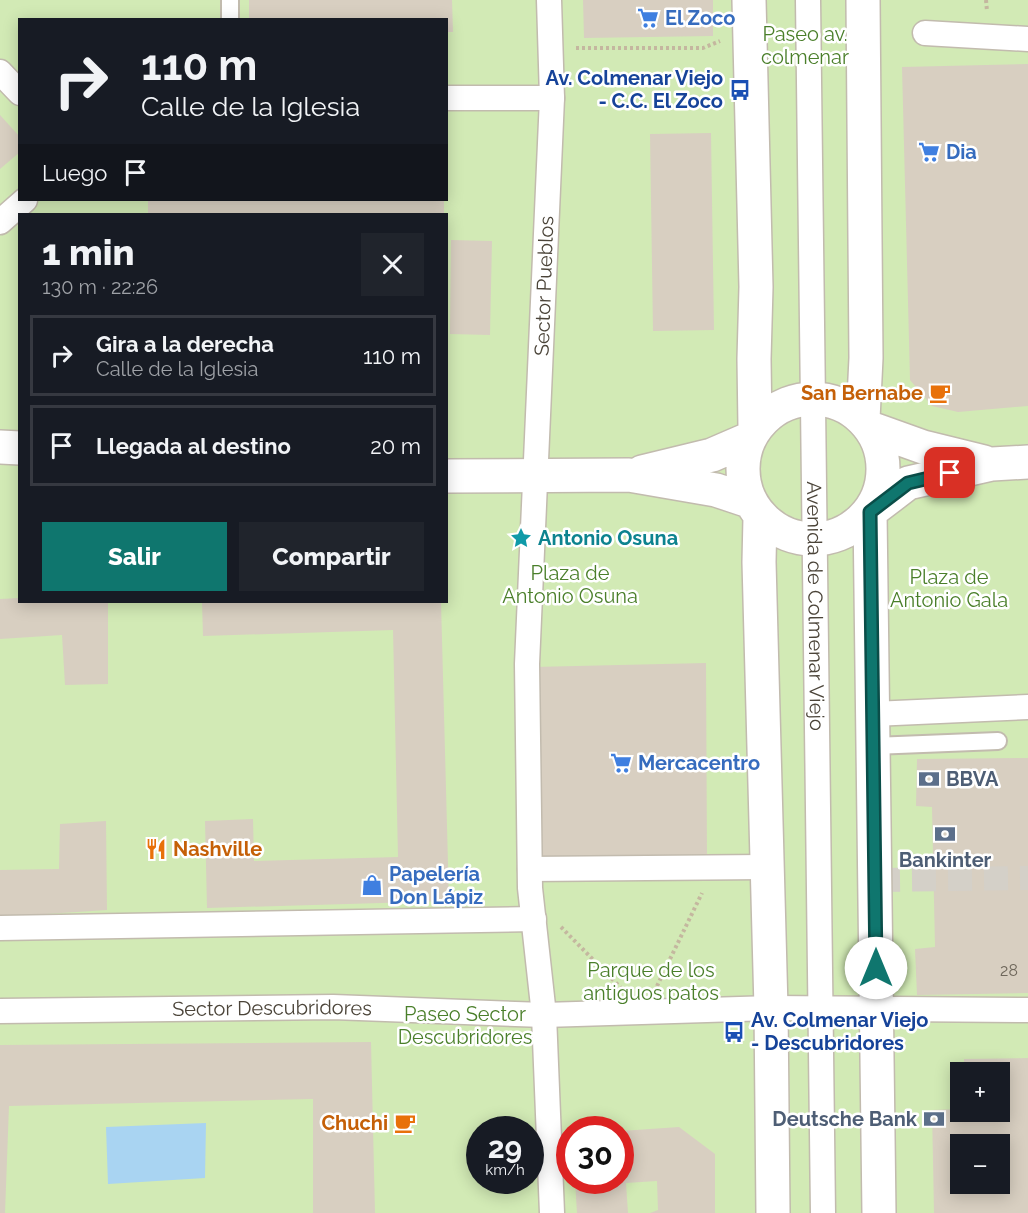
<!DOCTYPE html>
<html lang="es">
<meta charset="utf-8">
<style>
body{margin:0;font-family:Raleway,sans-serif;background:#20242c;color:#f1f3f6;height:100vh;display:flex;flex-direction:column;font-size:22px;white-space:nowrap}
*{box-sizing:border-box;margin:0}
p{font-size:20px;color:#9ea1a6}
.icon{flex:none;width:33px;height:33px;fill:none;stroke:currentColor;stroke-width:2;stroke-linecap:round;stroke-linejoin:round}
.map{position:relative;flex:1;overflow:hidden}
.sheet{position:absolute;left:18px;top:213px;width:430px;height:390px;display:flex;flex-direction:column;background:#171b24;border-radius:0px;box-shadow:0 3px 15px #0003}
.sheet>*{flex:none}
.top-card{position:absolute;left:18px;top:18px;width:430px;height:183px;border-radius:0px;box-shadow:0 3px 15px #0003;background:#171b24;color:#f1f3f6;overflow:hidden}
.buttons{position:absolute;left:950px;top:1062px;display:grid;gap:12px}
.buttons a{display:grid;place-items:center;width:60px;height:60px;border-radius:0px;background:#171b24;box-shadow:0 3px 15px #0003;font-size:30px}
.speed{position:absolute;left:466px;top:1116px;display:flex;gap:12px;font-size:30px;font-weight:700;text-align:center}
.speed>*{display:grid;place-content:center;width:78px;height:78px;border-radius:50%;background:#171b24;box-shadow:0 3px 15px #0003;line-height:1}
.speed small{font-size:15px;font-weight:400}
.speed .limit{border:9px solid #d22;background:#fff;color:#111}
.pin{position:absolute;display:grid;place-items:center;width:51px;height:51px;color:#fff;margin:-26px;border-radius:12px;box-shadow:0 3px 9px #0006}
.me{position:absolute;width:66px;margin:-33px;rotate:0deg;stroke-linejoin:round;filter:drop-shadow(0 0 4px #0008)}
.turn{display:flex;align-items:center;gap:21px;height:126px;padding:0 24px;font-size:27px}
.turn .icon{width:78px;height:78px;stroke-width:2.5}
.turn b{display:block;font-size:42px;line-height:51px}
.then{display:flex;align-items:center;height:57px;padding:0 24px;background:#0003;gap:12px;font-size:22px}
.round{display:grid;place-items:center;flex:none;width:63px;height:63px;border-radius:0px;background:#20242c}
.headline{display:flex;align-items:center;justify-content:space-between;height:102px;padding:0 24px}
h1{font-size:36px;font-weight:800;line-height:45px}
.action{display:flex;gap:12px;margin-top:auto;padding:12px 24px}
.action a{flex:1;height:69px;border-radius:0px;background:#0f766e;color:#fff;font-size:24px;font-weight:800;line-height:69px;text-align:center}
.action a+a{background:#20242c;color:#f1f3f6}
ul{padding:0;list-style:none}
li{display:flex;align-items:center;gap:18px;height:81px;margin:0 12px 9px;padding:0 12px;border:3px solid #363941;border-radius:0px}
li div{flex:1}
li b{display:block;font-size:22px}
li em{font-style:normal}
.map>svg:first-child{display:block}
.green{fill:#d2eab5;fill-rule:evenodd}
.water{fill:#a9d4f2}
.building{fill:#d8cfc1;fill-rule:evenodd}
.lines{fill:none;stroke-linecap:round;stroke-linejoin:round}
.pedestrian-tunnel{stroke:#d4d0c8;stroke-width:24;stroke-dasharray:24 12;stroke-linecap:butt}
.service-casing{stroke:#c2bbae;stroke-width:20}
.pedestrian-casing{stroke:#c2bbae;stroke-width:27}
.minor-casing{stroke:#c2bbae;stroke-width:36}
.path{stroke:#c4b79f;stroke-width:4;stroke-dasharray:3 3;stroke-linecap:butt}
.service{stroke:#fff;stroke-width:16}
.pedestrian{stroke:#fff;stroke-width:24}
.minor{stroke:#fff;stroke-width:33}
.route-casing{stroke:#0a4d48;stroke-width:15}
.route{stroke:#0f766e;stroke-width:10}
.labels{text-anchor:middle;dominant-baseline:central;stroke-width:5;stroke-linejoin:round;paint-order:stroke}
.number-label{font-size:16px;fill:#6e675b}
.shop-label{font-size:20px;font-weight:bold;fill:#366cbe;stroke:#fff;text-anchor:start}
.park-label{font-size:20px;fill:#4a7f2a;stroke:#fff}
.transit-label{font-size:20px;font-weight:bold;fill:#164399;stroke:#fff;text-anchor:end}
.street-label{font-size:20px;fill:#4b4439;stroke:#fff}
.food-label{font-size:20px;font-weight:bold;fill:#c56008;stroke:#fff;text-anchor:end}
.culture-label{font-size:20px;font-weight:bold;fill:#0d838f;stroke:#fff;text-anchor:start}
.service-label{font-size:20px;font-weight:bold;fill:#4e5e75;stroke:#fff;text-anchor:start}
</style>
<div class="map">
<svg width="1028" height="1213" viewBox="0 0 1028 1213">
<rect width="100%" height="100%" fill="#f6f3ec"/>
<path class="green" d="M0 0H1028V1213H0ZM20 20H447V200H20ZM20 214H447V602H20ZM960 1072H999V1112H960ZM480 1130H531V1180H480ZM570 1130H621V1180H570ZM960 1144H999V1184H960Z"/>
<path class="water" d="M206 1123 205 1178 108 1184 106 1127Z"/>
<path class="building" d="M249 0H452L453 32H447V20H249Z
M583 0H713V36L584 38Z
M1028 64V406L958 412 932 406 910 380 902 67Z
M0 115 20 137V152L0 169Z
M711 133 714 330 653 331 650 134Z
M148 200H444V214H148Z
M451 240 492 241 490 335 450 334Z
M20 598V602H108V684L65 685 62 635 0 639V599Z
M202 602H441L449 901 207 908 205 821 253 819 254 861 398 857 393 630 203 636Z
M706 663 707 860 536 862 533 667Z
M1028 758V993L917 995 915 949 935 947 932 807 916 806 917 759Z
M106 821 107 910 0 917V870L59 869 60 824Z
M371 1042 375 1213H313V1099L9 1106 5 1213H0V1045Z
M1028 1058V1213H934L932 1110 960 1109V1112H999V1072H964V1059ZM960 1144H999V1184H960Z
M679 1127 715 1154V1213H650L658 1210 657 1181 626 1183 628 1213H577L575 1180H621V1131Z"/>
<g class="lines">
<path class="pedestrian-tunnel" d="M876 880 1028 878"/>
<defs>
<path id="service" d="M230 20V0
M873 746 998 741"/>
<g id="pedestrian">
<path d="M549 0 552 98 527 664 530 888 544 1015 552 1213"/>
<path id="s1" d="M808 0 823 1213"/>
<path d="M925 33 1028 39"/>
<path d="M0 72 20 93"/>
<path d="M447 98H552"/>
<path d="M0 222 25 200"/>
<path d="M873 714 1028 707"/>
<path d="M530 869 767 867"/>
<path d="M0 928 534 919"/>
<path id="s2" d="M0 1011 333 1007 544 1015 771 1008 1028 1010"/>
</g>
<path id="minor" d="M749 0 756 287 754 359 755 428
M743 469a70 70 0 1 1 140 0a70 70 0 1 1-140 0Z
M863 419 866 358 863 0
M870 428 923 447 984 462
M0 447 20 448
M642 472 712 455 749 439
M447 476 629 475 716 490 749 501
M870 512 879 1213
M870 512 908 483 992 464 1028 462
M760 517 759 562 771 1008 773 1213"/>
</defs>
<use href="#service" class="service-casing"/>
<use href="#pedestrian" class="pedestrian-casing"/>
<use href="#minor" class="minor-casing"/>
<path class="path" d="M986 0 987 11
M576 48H703L720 41
M561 927 621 988
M657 986 702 893"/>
<use href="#service" class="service"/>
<use href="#pedestrian" class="pedestrian"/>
<use href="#minor" class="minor"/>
</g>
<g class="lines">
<defs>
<path id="route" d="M876 968 870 512 908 483 950 473"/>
</defs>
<use href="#route" class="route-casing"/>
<use href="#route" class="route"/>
</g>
<defs>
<symbol id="supermarket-bare" viewBox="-9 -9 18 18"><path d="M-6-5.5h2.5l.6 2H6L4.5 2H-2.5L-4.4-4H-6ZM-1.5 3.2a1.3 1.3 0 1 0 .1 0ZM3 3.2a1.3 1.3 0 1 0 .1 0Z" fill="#3f7fe0" stroke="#fff" stroke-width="2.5" paint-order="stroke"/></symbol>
<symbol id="bus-bare" viewBox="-9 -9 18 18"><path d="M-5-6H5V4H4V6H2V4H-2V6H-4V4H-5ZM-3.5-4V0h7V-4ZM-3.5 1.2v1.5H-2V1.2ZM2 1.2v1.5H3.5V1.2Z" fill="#1a4fb4" stroke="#fff" stroke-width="2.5" paint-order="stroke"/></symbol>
<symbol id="cafe-bare" viewBox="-9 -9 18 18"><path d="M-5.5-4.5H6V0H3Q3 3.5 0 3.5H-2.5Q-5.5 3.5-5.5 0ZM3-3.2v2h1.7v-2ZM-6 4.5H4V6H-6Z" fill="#e8710a" stroke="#fff" stroke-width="2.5" paint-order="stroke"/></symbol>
<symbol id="sight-bare" viewBox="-9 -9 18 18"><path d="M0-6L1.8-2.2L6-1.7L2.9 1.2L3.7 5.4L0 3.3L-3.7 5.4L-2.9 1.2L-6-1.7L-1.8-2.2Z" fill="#0f9aa8" stroke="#fff" stroke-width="2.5" paint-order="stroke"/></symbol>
<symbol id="bank-bare" viewBox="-9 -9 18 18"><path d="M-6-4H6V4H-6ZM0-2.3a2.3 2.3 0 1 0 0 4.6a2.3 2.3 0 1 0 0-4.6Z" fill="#5c6f8a" stroke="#fff" stroke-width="2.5" paint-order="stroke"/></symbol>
<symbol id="restaurant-bare" viewBox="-9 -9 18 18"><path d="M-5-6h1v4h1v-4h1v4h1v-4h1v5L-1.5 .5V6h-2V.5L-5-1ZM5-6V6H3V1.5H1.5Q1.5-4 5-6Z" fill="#e8710a" stroke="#fff" stroke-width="2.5" paint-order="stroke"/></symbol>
<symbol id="shop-bare" viewBox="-9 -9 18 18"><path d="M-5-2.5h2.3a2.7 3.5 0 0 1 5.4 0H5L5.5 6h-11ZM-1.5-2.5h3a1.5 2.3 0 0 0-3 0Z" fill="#3f7fe0" stroke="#fff" stroke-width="2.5" paint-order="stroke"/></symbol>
</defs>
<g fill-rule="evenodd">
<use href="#supermarket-bare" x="633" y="3" width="30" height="30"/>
<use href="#bus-bare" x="725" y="75" width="30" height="30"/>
<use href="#supermarket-bare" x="914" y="137" width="30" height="30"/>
<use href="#cafe-bare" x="925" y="378" width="30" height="30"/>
<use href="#sight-bare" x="506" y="523" width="30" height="30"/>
<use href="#supermarket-bare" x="606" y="748" width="30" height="30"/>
<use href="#bank-bare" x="914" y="764" width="30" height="30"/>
<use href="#bank-bare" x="930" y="819" width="30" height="30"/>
<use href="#restaurant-bare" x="141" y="834" width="30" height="30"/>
<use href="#shop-bare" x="357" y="870" width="30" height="30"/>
<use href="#bus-bare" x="719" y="1017" width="30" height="30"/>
<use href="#bank-bare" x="919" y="1104" width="30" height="30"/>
<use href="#cafe-bare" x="390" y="1108" width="30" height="30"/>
</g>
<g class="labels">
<g class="number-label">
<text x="1009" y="970">28</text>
</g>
<g class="shop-label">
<text x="665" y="18">El Zoco</text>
<text x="946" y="152">Dia</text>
<text x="638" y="763">Mercacentro</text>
<text x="389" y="874">Papelería<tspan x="389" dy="23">Don Lápiz</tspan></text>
</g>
<g class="park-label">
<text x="805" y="34">Paseo av.<tspan x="805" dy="23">colmenar</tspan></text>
<text x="570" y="573">Plaza de<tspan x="570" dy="23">Antonio Osuna</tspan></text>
<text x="949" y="577">Plaza de<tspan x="949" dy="23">Antonio Gala</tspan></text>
<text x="651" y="970">Parque de los<tspan x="651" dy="23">antiguos patos</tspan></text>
<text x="465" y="1014">Paseo Sector<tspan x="465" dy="23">Descubridores</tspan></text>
</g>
<g class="transit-label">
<text x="723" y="78">Av. Colmenar Viejo<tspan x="723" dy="23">- C.C. El Zoco</tspan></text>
<text x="751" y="1020" text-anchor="start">Av. Colmenar Viejo<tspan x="751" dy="23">- Descubridores</tspan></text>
</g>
<g class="street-label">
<text transform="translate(544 286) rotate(-88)">Sector Pueblos</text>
<text stroke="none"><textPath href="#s1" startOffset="606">Avenida de Colmenar Viejo</textPath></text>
<text stroke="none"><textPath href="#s2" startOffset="272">Sector Descubridores</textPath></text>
</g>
<g class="food-label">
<text x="923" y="393">San Bernabe</text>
<text x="173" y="849" text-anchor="start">Nashville</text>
<text x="388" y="1123">Chuchi</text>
</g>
<g class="culture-label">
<text x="538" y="538">Antonio Osuna</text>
</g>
<g class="service-label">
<text x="946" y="779">BBVA</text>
<text x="945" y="860" text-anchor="middle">Bankinter</text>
<text x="917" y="1119" text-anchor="end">Deutsche Bank</text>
</g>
</g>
</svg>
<div class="buttons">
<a>+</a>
<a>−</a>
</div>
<div class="speed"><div>29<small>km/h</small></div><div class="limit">30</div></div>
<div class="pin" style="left:950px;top:473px;background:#d93025"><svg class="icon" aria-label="arrive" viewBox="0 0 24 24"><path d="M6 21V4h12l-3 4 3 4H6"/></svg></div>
<svg class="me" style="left:876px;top:968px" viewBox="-20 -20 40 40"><circle r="19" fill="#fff"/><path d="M0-13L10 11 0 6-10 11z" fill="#0f766e"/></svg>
<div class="top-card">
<div class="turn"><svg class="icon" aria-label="right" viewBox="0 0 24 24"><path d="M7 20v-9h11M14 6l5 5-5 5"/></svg><div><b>110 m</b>Calle de la Iglesia</div></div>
<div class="then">Luego<svg class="icon" aria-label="arrive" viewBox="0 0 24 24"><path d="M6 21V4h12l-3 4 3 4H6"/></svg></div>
</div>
<section class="sheet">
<div class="headline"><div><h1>1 min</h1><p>130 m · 22:26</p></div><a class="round"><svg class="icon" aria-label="close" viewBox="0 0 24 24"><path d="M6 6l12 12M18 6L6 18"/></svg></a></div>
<ul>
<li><svg class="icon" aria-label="right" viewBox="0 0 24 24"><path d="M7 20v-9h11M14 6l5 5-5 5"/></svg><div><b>Gira a la derecha</b><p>Calle de la Iglesia</p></div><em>110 m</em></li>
<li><svg class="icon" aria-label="arrive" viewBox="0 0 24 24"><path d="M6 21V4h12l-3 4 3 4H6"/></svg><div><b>Llegada al destino</b></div><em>20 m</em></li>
</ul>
<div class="action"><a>Salir</a><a>Compartir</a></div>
</section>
</div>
